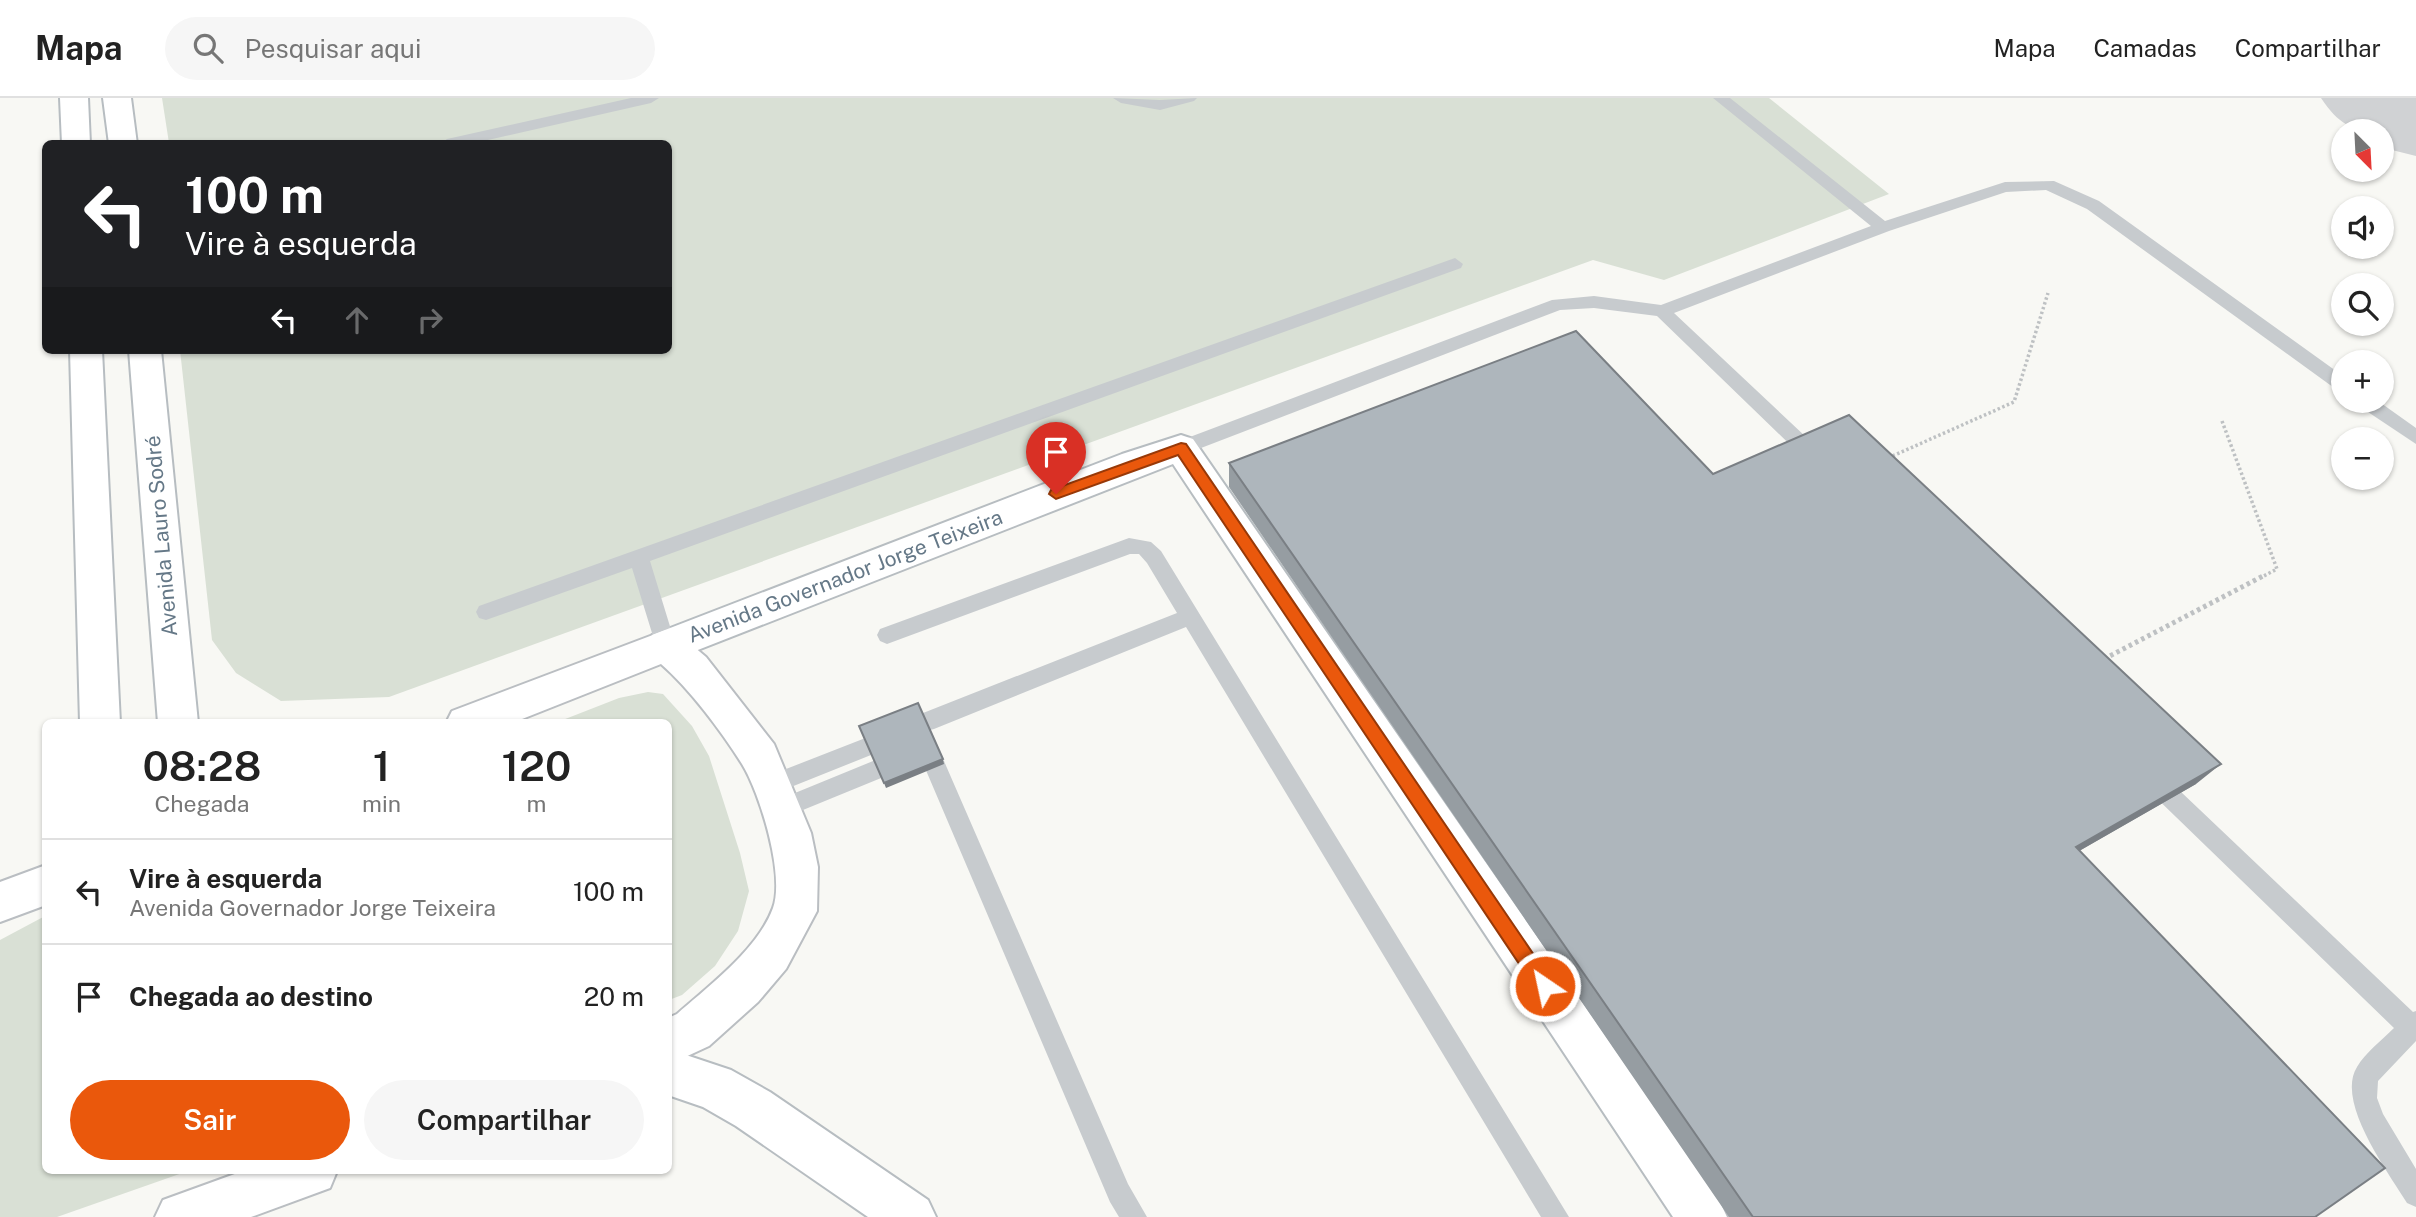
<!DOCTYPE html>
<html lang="pt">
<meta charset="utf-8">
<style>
body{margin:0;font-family:"Public Sans",sans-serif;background:#f6f6f6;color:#222;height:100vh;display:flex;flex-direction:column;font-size:26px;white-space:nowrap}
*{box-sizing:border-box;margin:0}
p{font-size:23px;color:#767676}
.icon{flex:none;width:38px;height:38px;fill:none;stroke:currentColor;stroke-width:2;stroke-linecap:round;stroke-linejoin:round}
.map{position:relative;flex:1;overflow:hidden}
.drawer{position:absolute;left:42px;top:621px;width:630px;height:455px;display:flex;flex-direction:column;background:#fff;border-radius:10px;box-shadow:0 2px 5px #0004}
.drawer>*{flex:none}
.hud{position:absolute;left:42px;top:42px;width:630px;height:214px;border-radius:10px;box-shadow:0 2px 5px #0004;background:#202124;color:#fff;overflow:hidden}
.needle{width:46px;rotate:156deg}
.tools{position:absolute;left:2331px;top:21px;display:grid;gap:14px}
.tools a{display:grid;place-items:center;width:63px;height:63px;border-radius:50%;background:#fff;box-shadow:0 2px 5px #0004;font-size:35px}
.pin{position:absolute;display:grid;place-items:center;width:60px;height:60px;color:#fff;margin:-72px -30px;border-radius:50% 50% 50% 0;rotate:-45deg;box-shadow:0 0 7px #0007}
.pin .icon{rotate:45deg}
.me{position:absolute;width:77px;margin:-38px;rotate:326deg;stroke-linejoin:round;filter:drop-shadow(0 0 5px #0008)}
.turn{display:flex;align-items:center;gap:24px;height:147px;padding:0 28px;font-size:32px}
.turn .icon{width:91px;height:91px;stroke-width:2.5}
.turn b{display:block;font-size:49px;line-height:60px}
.lanes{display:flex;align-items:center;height:66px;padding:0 28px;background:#0003;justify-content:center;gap:35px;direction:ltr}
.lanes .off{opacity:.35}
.eta{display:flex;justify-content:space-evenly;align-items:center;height:119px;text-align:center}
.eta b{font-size:42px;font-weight:600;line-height:49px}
.button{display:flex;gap:14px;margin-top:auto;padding:14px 28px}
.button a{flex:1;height:80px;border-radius:42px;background:#ea580c;color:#fff;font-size:28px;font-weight:600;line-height:80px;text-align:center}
.button a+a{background:#f6f6f6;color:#222}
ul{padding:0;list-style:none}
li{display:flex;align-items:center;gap:21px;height:105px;padding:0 28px;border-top:2px solid #e0e0e0}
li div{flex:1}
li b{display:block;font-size:26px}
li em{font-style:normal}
header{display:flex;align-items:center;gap:42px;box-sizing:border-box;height:98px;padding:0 35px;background:#fff;border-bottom:2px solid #e0e0e0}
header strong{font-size:33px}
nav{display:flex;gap:38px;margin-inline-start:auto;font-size:24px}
.search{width:490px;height:63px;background:#f6f6f6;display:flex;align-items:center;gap:18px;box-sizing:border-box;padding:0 24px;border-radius:38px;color:#767676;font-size:26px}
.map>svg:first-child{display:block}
.green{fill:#d9e0d5}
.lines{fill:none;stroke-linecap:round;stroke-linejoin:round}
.taxiway{fill:#d0d2d4;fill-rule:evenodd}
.secondary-casing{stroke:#b7bdc1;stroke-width:4}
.primary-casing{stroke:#babec2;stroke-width:4}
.path-far1{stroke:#bec1c3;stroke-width:3.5;stroke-dasharray:2.5 2.5;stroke-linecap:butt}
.path{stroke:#bec1c3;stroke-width:5;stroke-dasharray:3.5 3.5;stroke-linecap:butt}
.lane{fill:#c7cbce;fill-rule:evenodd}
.secondary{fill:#fff;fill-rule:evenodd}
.primary{fill:#fff;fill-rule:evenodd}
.wall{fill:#969da2}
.shaded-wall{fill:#7a7f84}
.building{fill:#aeb6bc;stroke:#7a7f84;stroke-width:2}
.route{fill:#ea580c;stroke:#983908;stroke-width:2}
.labels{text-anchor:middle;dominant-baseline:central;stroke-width:7;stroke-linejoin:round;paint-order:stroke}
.street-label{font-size:21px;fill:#657887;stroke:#fff}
</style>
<header>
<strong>Mapa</strong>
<div class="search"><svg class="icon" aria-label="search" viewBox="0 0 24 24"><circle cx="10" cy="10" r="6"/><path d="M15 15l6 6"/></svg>Pesquisar aqui</div>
<nav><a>Mapa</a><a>Camadas</a><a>Compartilhar</a></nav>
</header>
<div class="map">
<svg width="2416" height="1119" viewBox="0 0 2416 1119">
<rect width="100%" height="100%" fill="#f8f8f4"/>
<path class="green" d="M162 0H1769L1889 96 1664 182 1593 162 389 599 281 603 236 575 212 542 180 252H668V46L169 45Z
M648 594 663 596 692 628 709 658 740 755 749 793 738 833 715 868 682 897 669 902 668 625H555L619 600Z
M45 818 46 1073H188L57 1119H0V842Z"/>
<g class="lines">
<path class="taxiway" d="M2321 0H2416V58L2384 50 2382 33C2350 33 2339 26 2321 0Z"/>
<defs>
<path id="secondary" d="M60 0H88L90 46H62Z
M103 0H131L137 46H109Z
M70 252H102L120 625H80Z
M129 252H161L198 625H158Z
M1181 337 1193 341 1719 1102 1727 1119H1673L1173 366 680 559 666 564 652 559 647 548 652 537 1122 356Z
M668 951 731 972 770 994 928 1102 936 1119H868L736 1028 703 1009 668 997Z"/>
<path id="primary" d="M666 532 680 537 706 559 774 646 811 735 818 769 817 813 786 871 758 904 709 948 668 967V920L677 916C709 888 758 851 773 810 785 777 760 695 742 666 722 634 689 590 661 566L512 625H446L452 613Z
M46 767V807L0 824V784Z
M243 1073H337L330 1090 251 1119H155L163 1102Z"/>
</defs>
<use href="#secondary" class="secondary-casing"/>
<use href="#primary" class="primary-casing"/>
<path class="path-far1" d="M2222 323 2277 471 2260 480
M1888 360 2014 304 2048 195"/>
<path class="path" d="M2104 561 2263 478"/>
<path class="lane" d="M631 0H659L651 5 470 46H440L447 41Z
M1113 0 1160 2 1197 0 1194 3 1160 12 1121 5Z
M1713 0H1730L1885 123 2005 84 2054 83 2099 103 2343 278V293L2337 292 2087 111 2046 92 2006 94 1889 133 1674 215 1822 354 1824 359 1822 364H1808L1657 218 1594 210 1560 212 1188 355H1174L1172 350 1174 345 1552 202 1594 198 1661 207 1871 128Z
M1455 160 1463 166 1461 170 650 463 676 548 673 554 666 557 659 554 656 548 632 470 486 522 479 520 476 514 479 508Z
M2356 303H2378L2416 330V346L2359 308Z
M1129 440 1151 444 1161 453 1569 1119H1541L1186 529 934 631 926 633 918 631 915 624 918 617 1177 515 1147 465 1139 456H1130L887 546 880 543 877 537 880 531Z
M868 639 876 641 879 648 876 655 771 697 763 694 760 687 763 680Z
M936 660 944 663 947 670 1128 1086 1147 1119H1119L1110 1104 925 670 928 663Z
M878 661 886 664 889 671 886 678 781 721 773 718 770 711 773 704Z
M2152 671 2160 674 2413 914 2416 913V943L2378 983 2377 1000 2383 1016 2416 1071V1109L2407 1105C2389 1075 2335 1004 2357 969 2365 955 2382 942 2394 930L2144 688 2141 681 2144 674Z"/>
<use href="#secondary" class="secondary"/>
<use href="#primary" class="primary"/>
</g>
<path class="wall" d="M1229 365 1713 376 2196 686 2079 753 2315 1119H1729L1229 389Z"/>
<path class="shaded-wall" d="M943 661 944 666 886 690 884 685Z
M2221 666 2196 686 2053 768 2076 749Z"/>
<path class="building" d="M1576 233 1713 376 1849 317 2221 666 2076 749 2385 1070 2315 1119H1753L1229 365Z
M918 605 943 661 884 685 859 628Z"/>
<path class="route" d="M1181 345 1186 346 1551 882 1554 888 1551 894 1545 897 1538 894 1178 357 1056 401 1049 396 1051 392Z"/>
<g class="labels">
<g class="street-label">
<text transform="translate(161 438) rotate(-95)">Avenida Lauro Sodré</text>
<text transform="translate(845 478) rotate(-21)">Avenida Governador Jorge Teixeira</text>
</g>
</g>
</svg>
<div class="tools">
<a><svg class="needle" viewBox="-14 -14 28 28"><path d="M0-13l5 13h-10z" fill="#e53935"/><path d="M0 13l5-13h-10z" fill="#767676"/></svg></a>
<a><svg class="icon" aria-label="sound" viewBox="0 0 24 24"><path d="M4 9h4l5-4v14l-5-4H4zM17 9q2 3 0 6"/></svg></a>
<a><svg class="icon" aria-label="search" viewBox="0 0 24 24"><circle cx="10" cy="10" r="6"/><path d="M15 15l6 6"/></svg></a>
<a>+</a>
<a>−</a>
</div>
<div class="pin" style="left:1056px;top:396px;background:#d93025"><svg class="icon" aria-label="arrive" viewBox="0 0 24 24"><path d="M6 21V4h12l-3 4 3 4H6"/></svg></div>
<svg class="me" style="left:1545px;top:888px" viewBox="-20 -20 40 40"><circle r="17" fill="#ea580c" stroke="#fff" stroke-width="3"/><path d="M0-11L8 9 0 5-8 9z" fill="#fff"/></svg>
<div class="hud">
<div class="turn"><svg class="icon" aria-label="left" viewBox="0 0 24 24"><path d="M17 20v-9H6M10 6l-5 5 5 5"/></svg><div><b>100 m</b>Vire à esquerda</div></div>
<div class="lanes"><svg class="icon" aria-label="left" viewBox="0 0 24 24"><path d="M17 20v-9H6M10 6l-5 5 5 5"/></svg><svg class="icon off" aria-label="ahead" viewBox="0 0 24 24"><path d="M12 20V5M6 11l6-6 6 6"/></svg><svg class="icon off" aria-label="right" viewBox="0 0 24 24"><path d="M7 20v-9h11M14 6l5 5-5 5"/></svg></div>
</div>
<section class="drawer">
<div class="eta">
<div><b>08:28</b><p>Chegada</p></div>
<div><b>1</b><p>min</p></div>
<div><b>120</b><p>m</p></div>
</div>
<ul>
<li><svg class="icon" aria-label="left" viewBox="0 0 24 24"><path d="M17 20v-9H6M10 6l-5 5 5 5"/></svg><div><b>Vire à esquerda</b><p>Avenida Governador Jorge Teixeira</p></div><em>100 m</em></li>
<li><svg class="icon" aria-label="arrive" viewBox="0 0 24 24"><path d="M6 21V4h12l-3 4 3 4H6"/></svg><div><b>Chegada ao destino</b></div><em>20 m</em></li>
</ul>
<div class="button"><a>Sair</a><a>Compartilhar</a></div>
</section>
</div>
